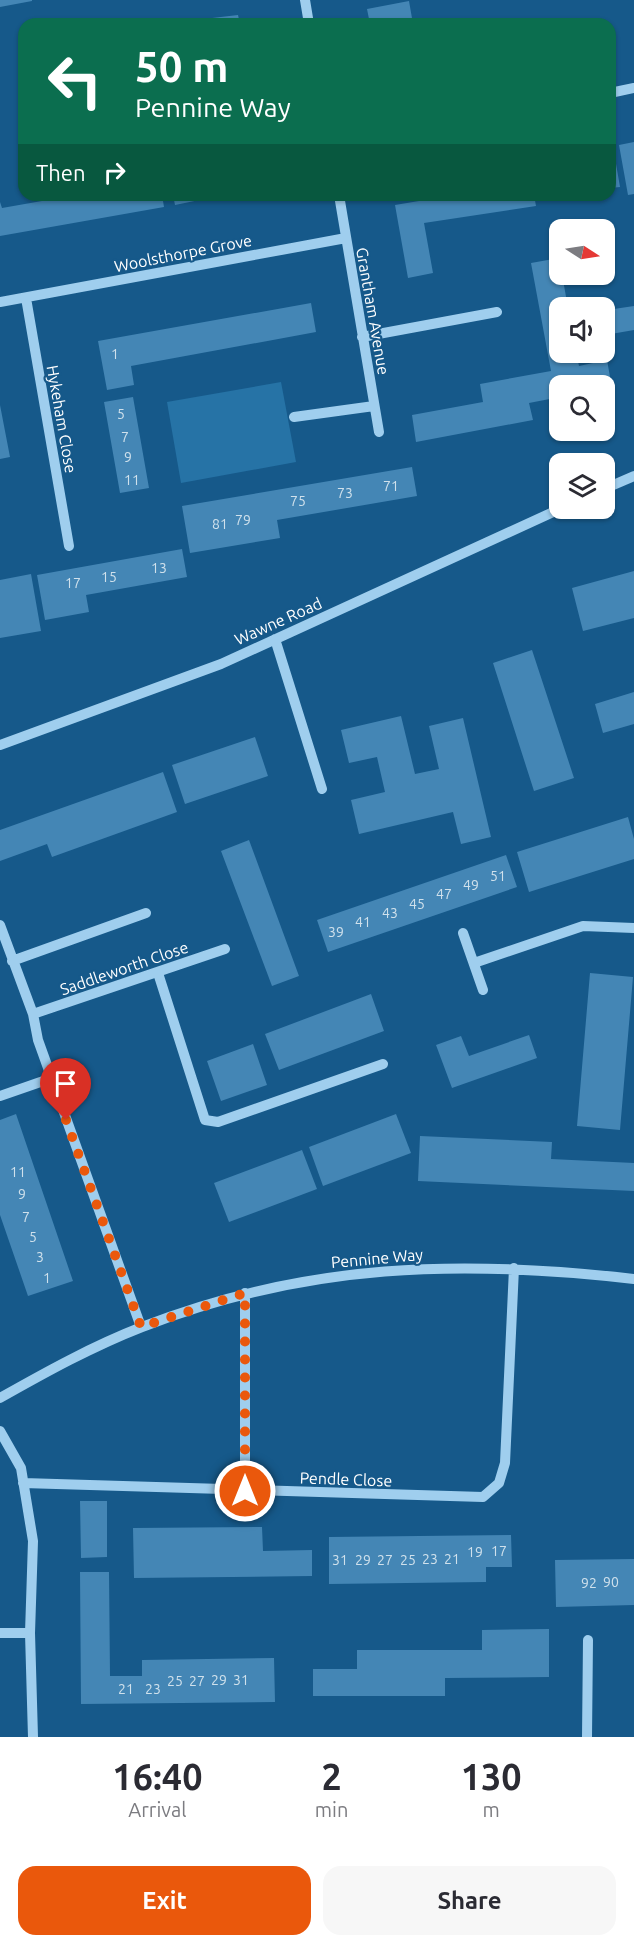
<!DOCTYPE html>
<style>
body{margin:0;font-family:Ubuntu,sans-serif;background:#f7f7f7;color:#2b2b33;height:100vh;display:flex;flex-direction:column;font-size:22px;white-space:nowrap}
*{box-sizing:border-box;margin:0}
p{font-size:20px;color:#7c7c81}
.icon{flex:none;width:33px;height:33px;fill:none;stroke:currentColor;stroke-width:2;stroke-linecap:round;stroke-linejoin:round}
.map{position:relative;height:1737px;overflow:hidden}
.side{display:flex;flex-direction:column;background:#fff;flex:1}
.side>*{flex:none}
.banner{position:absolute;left:18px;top:18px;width:598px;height:183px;border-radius:18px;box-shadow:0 2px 4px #0004;background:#0b6e4f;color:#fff;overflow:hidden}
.needle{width:39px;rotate:102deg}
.tools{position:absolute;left:549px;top:219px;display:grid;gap:12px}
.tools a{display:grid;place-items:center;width:66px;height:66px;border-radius:12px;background:#fff;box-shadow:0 2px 4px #0004;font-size:30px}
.pin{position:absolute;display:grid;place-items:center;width:51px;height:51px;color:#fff;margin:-62px -26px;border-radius:50% 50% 50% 0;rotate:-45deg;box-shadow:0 0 6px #0007}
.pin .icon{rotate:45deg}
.me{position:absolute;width:66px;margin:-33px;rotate:0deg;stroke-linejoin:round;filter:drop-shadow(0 0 4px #0008)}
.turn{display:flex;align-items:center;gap:21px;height:126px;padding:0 18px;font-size:27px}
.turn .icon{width:78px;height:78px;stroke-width:2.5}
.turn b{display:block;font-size:42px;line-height:51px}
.then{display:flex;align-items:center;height:57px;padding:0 18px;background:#0003;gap:12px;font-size:22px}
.eta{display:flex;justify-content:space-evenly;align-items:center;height:102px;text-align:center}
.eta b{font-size:36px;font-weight:700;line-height:42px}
.action{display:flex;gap:12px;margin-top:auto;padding:12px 18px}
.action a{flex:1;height:69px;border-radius:18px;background:#ea580c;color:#fff;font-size:24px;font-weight:700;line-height:69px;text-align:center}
.action a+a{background:#f7f7f7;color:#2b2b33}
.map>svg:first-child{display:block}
.green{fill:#2673a6}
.building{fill:#4486b5}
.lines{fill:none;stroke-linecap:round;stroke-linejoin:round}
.minor{stroke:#9fceee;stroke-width:10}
.route{stroke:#ea580c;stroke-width:10;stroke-dasharray:0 18}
.labels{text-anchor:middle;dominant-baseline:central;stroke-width:4.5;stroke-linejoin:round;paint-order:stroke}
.number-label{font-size:14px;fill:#d0e1ec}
.street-label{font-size:16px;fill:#fff;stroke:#16598a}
</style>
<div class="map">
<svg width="634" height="1737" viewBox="0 0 634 1737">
<rect width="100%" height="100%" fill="#16598a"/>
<path class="green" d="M281 382 296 462 181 483 167 402Z"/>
<path class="building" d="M0 0H32V1L0 7Z
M409 1 413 24H370L367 9Z
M238 15 240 24H196L195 20Z
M634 142V194L628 195 619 145Z
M615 158 620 187 610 188V159Z
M76 195H162L164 207 0 236V202L2 208Z
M173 195H218L219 196 175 205Z
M443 195H534L536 206 424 223 433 273 408 278 395 205 443 197Z
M544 195H565V196L545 200Z
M559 258 560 274H562L568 308H560V352H576L579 366 607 360 612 388 560 386V397L529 403 533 420 416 442 412 415 483 402 480 384 551 371 531 263Z
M311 303 316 332 131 366 134 385 107 390 98 341Z
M634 306V330L611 334 607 310Z
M133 397 149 488 120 493 104 402Z
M0 405 10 457 0 459Z
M412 467 417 496 277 520 280 538 190 553 182 506Z
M182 549 187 577 86 595 89 612 45 620 37 575Z
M634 571V618L583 631 572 588Z
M31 574 41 631 0 638V580Z
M532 650 574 778 534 791 493 663Z
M634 692V724L603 733 595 704Z
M401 716 415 774 439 769 429 726 463 718 491 837 461 844 453 812 359 834 351 800 385 792 377 757 349 763 341 730Z
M255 737 268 776 185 804 172 765Z
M163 772 177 812 52 857 47 844 0 861V830Z
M628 817 634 839V859L529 892 517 852Z
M249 840 299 976 272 986 221 851Z
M506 855 517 887 328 952 317 920Z
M590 973 633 977 620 1130 577 1126Z
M371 994 384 1031 279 1070 265 1034Z
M529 1035 537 1058 452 1088 436 1045 461 1036 469 1056Z
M253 1044 267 1085 221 1101 207 1061Z
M16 1114 73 1281 28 1296 0 1215V1120Z
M396 1114 411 1153 323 1186 309 1147Z
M420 1136 552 1142 551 1159 634 1163V1191L418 1181Z
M302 1150 317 1189 229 1222 214 1183Z
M80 1501H107V1557L81 1558Z
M262 1527 263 1551 312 1550V1576L134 1578 133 1528Z
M511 1535 512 1567H486V1582L329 1584V1537Z
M634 1559V1605L556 1607 555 1560Z
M80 1572H109L110 1676H142V1660L274 1658 275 1702 81 1704Z
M549 1629V1677L445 1678V1696H313V1669H357V1650H482V1630Z"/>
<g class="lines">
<path class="minor" d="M305 0 309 24
M610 93 634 88
M339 195 379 432
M26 298 69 546
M0 302 346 238
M362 337 497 312
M294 417 374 406
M604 489 634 476
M275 639 322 789
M0 745 221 664 562 508
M0 925 33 1014 38 1040 141 1327
M463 933 483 990
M12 961 146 913
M474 963 583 926 634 928
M158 973 205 1120 218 1122 383 1064
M33 1014 225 949
M0 1096 52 1078
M0 1398C46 1372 93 1346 142 1327 306 1263 461 1259 634 1279
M0 1431 21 1468 33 1541 30 1633 33 1737
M23 1483 483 1497 499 1483 505 1463 514 1268
M245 1491V1293
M0 1633H30
M587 1737 588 1640"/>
</g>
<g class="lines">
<path class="route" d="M66 1120 141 1327 245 1293V1491"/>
</g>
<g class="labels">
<g class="number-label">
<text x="115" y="354">1</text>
<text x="121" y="414">5</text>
<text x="125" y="437">7</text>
<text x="128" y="457">9</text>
<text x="132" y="480">11</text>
<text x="391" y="486">71</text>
<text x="345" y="493">73</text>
<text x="298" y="501">75</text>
<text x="243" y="520">79</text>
<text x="220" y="524">81</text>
<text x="159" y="568">13</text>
<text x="109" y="577">15</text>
<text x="73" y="583">17</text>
<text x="498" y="876">51</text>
<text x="471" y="885">49</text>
<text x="444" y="894">47</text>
<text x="417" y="904">45</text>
<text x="390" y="913">43</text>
<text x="363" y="922">41</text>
<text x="336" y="932">39</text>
<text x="18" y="1172">11</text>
<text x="22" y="1194">9</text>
<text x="26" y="1217">7</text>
<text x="33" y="1237">5</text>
<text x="40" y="1257">3</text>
<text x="47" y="1278">1</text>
<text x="499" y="1551">17</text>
<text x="475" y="1552">19</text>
<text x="430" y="1559">23</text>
<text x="452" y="1559">21</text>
<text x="340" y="1560">31</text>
<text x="363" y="1560">29</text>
<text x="385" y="1560">27</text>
<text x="408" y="1560">25</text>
<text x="611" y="1582">90</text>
<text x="589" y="1583">92</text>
<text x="219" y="1680">29</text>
<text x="241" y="1680">31</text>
<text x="175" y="1681">25</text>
<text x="197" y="1681">27</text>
<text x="126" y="1689">21</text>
<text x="153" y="1689">23</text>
</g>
<g class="street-label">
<text transform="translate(183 253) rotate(-11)">Woolsthorpe Grove</text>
<text transform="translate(373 311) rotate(80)">Grantham Avenue</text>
<text transform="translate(62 419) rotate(80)">Hykeham Close</text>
<text transform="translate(278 621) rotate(-24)">Wawne Road</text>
<text transform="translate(124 968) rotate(-19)">Saddleworth Close</text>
<text transform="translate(377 1258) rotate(-5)">Pennine Way</text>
<text transform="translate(346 1479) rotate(2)">Pendle Close</text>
</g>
</g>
</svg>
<div class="tools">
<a><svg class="needle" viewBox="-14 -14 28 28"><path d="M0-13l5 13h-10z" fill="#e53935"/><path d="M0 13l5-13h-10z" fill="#7c7c81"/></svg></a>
<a><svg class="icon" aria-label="sound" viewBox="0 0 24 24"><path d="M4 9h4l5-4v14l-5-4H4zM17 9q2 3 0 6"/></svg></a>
<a><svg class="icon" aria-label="search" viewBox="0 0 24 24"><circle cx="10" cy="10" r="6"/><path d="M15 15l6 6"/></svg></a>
<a><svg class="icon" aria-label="layers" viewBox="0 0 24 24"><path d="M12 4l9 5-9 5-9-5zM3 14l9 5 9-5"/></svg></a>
</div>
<div class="pin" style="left:66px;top:1120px;background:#d93025"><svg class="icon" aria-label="arrive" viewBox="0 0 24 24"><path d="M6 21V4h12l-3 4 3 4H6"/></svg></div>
<svg class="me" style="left:245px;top:1491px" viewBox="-20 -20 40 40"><circle r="17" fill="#ea580c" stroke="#fff" stroke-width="3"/><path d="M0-11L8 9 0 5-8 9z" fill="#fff"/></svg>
<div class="banner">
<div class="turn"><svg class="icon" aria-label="left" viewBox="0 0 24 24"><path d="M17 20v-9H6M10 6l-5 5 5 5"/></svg><div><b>50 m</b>Pennine Way</div></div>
<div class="then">Then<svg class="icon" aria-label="right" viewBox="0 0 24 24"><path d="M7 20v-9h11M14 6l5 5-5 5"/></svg></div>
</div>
</div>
<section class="side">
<div class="eta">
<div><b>16:40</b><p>Arrival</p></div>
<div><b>2</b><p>min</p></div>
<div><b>130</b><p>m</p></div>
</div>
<div class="action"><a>Exit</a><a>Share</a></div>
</section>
